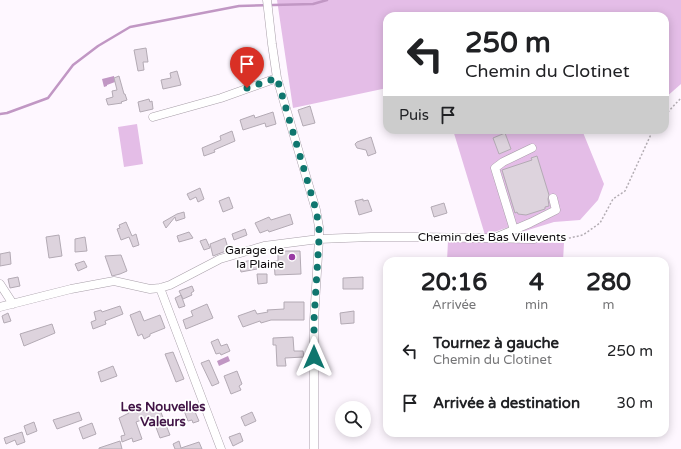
<!DOCTYPE html>
<html lang="fr">
<meta charset="utf-8">
<style>
body{margin:0;font-family:"Varela Round",sans-serif;background:#f6f6f6;color:#202124;height:100vh;display:flex;flex-direction:column;font-size:15px;white-space:nowrap}
*{box-sizing:border-box;margin:0}
p{font-size:13px;color:#757577}
.icon{flex:none;width:22px;height:22px;fill:none;stroke:currentColor;stroke-width:2;stroke-linecap:round;stroke-linejoin:round}
.map{position:relative;flex:1;overflow:hidden}
.side{position:absolute;left:383px;top:257px;width:286px;height:180px;display:flex;flex-direction:column;background:#fff;border-radius:12px;box-shadow:0 2px 10px #0003}
.side>*{flex:none}
.guide{position:absolute;left:383px;top:12px;width:286px;height:122px;border-radius:12px;box-shadow:0 2px 10px #0003;background:#fff;color:#202124;overflow:hidden}
.fabs{position:absolute;left:335px;top:401px;display:grid;gap:8px}
.fabs a{display:grid;place-items:center;width:36px;height:36px;border-radius:50%;background:#fff;box-shadow:0 2px 10px #0003;font-size:20px}
.pin{position:absolute;display:grid;place-items:center;width:34px;height:34px;color:#fff;margin:-41px -17px;border-radius:50% 50% 50% 0;rotate:-45deg;box-shadow:0 0 4px #0007}
.pin .icon{rotate:45deg}
.me{position:absolute;width:44px;margin:-22px;rotate:0deg;stroke-linejoin:round;filter:drop-shadow(0 0 3px #0008)}
.turn{display:flex;align-items:center;gap:14px;height:84px;padding:0 16px;font-size:18px}
.turn .icon{width:52px;height:52px;stroke-width:2.5}
.turn b{display:block;font-size:28px;line-height:34px}
.then{display:flex;align-items:center;height:38px;padding:0 16px;background:#0003;gap:8px;font-size:15px}
.eta{display:flex;justify-content:space-evenly;align-items:center;height:68px;text-align:center}
.eta b{font-size:24px;font-weight:700;line-height:28px}
ul{padding:0;list-style:none}
li{display:flex;align-items:center;gap:12px;height:52px;padding:0 16px}
li div{flex:1}
li b{display:block;font-size:15px}
li em{font-style:normal}
.map>svg:first-child{display:block}
.green{fill:#e4bde7}
.water{fill:#c197c4}
.lines{fill:none;stroke-linecap:round;stroke-linejoin:round}
.stream{stroke:#c197c4;stroke-width:2.5}
.building{fill:#ddd3dd;stroke:#b3aab4}
.minor-casing{stroke:#a89fa9;stroke-width:9}
.path{stroke:#b3adb3;stroke-width:1.5;stroke-dasharray:2 2;stroke-linecap:butt}
.minor{stroke:#fff;stroke-width:8}
.route{stroke:#0f766e;stroke-width:7;stroke-dasharray:0 12.6}
.poi-dot{fill:#993ba4;stroke:#fff;stroke-width:1.5}
.labels{text-anchor:middle;dominant-baseline:central;stroke-width:3.5;stroke-linejoin:round;paint-order:stroke}
.street-label{font-size:12px;fill:#0f0c0f;stroke:#fff}
.poi-label{font-size:12px;fill:#0f0c0f;stroke:#fff;text-anchor:end}
.neighbourhood-label{font-size:13px;font-weight:bold;fill:#411446;stroke:#fff}
</style>
<div class="map">
<svg width="681" height="449" viewBox="0 0 681 449">
<rect width="100%" height="100%" fill="#fef7ff"/>
<path class="green" d="M277 0H681V84L665 98V16H387V88L293 108Z
M137 124 143 164 124 167 118 127Z
M453 130H582L604 184 598 200 580 220 554 222 512 235 509 227 485 235Z
M448 241 564 243 563 261H447Z"/>
<path class="water" d="M114 76 115 82 107 85V86L104 87 102 79Z
M228 356 230 361 219 366 217 361Z"/>
<g class="lines">
<path class="stream" d="M0 114 7 113 48 98 73 65 98 46 130 27 239 6 313 4 327 0"/>
</g>
<path class="building" d="M146 48 148 62H143L144 70 138 71 134 50Z
M252 53 254 60H257L258 67 236 71 234 63 239 62 242 57 246 56V55Z
M177 71 181 85 163 89 161 80 171 78 170 73Z
M119 76 124 94H125L127 100 121 102 122 103 108 105 106 99 113 97 112 91 117 90 114 78Z
M149 99 150 102 152 101 153 109 140 112 138 102Z
M310 106 315 123 303 126 298 110Z
M273 112 276 124 266 127 265 123 243 130 240 120 254 115 255 118Z
M232 131 235 141 214 150 215 152 204 156 202 148 221 140 220 136Z
M505 133 511 149 499 154 493 138Z
M371 137 376 153 368 156 366 150 357 148 355 144 357 142Z
M537 156 549 195 548 199 549 206 545 207V209L526 215 518 214 517 212 515 213 502 170 532 160 531 158Z
M200 188 204 199 198 202 196 197 190 200 187 194Z
M229 197 233 208 223 212 219 201Z
M363 199V201L368 200 372 211 359 215 355 201Z
M444 203 447 213 434 217 431 207Z
M184 212 185 218 176 221 175 217 166 228 163 222 177 214Z
M290 214 293 224 269 232 268 230 260 233 255 223 269 217 271 220Z
M126 222 132 236 136 234 139 245 133 247 129 237 121 240 117 229 120 228 119 225Z
M245 229 247 235 234 240 232 234Z
M189 232 193 238 179 242 177 236Z
M59 235 62 256 49 258 46 237Z
M85 237 87 251 75 252V239Z
M225 238 228 248 225 249 226 251 213 256 210 244Z
M206 239 210 248 204 250 200 241Z
M278 251H300L301 274 275 275 274 261H278Z
M10 252 11 264 0 266V254Z
M121 255 127 271 120 274 112 276 105 256Z
M256 259 257 269 241 272 239 263Z
M84 261 87 267 78 271 75 264Z
M257 274H267V283L258 284Z
M18 277 20 286 10 288 8 279Z
M363 277V289H343V278Z
M192 286 194 291 191 293 192 295 183 299 179 291Z
M181 295 185 306 179 308 175 298Z
M284 302H304V320H271L261 323 260 321 243 327 238 316 255 310 257 314 268 312 267 310 284 309Z
M207 304 213 318 186 329 183 320 193 316 191 311Z
M120 306 123 314 105 321 106 324 93 329 91 322 96 320 94 312 101 310 102 312Z
M140 311 144 321 160 315 165 328 150 334V336L144 339 142 334 138 336 130 315Z
M354 311V323L341 324 340 313Z
M8 313 11 321 4 323 2 316Z
M52 324 55 333 24 346 20 334Z
M293 337 294 351H303L304 357 285 358 286 366H277L276 345H273V338Z
M218 339 221 346 227 344 230 351 221 355 220 353 216 354 211 342Z
M173 352 184 379 176 382 165 354Z
M209 360 219 383 212 386 201 363Z
M113 366 117 376 101 382 98 372Z
M237 371 242 384 239 386 241 390 231 394 224 376Z
M133 404 137 413 158 405 170 435 160 438 154 422 150 424 147 418 136 422 142 439 133 442 132 438 122 442 121 436 125 435 119 418 129 413 127 406Z
M192 405 199 421 193 423 192 420 188 421 183 408Z
M79 412 82 420 57 429 53 420Z
M252 412 256 421 245 426 241 417Z
M34 422 37 431 27 435 24 426Z
M92 423 96 434 83 439 79 428Z
M22 432 25 442 17 445 15 440 6 444 4 438Z
M240 433 243 441 233 446 229 437Z
M120 441 122 449H99V448Z
M179 441 181 448 199 442 202 449H175L173 444Z"/>
<g class="lines">
<defs>
<path id="minor" d="M267 0 272 44 277 78 316 210 319 227V239L314 320V449
M153 117 221 98 277 78
M514 230 495 168 503 162 532 148
M497 237 530 223 556 210 553 198
M0 284 13 304
M160 288 221 449
M0 307 71 289 114 281 150 289 160 288 170 285 220 259 264 246 319 239 371 237H416L534 239"/>
</defs>
<use href="#minor" class="minor-casing"/>
<path class="path" d="M665 115 681 98
M541 239H565L583 235 600 223 613 199 625 191 653 130"/>
<use href="#minor" class="minor"/>
</g>
<g class="lines">
<path class="route" d="M247 88 277 78 316 210 319 227V239L314 320V357"/>
</g>
<circle class="poi-dot" cx="292" cy="257" r="4"/>
<g class="labels">
<g class="street-label">
<text x="492" y="237">Chemin des Bas Villevents</text>
</g>
<g class="poi-label">
<text x="284" y="250">Garage de<tspan x="284" dy="14">la Plaine</tspan></text>
</g>
<g class="neighbourhood-label">
<text x="163" y="407">Les Nouvelles<tspan x="163" dy="15">Valeurs</tspan></text>
</g>
</g>
</svg>
<div class="fabs">
<a><svg class="icon" aria-label="search" viewBox="0 0 24 24"><circle cx="10" cy="10" r="6"/><path d="M15 15l6 6"/></svg></a>
</div>
<div class="pin" style="left:247px;top:88px;background:#d93025"><svg class="icon" aria-label="arrive" viewBox="0 0 24 24"><path d="M6 21V4h12l-3 4 3 4H6"/></svg></div>
<svg class="me" style="left:314px;top:357px" viewBox="-20 -20 40 40"><path d="M0-17L14 15 0 8-14 15z" fill="#0f766e" stroke="#fff" stroke-width="4"/></svg>
<div class="guide">
<div class="turn"><svg class="icon" aria-label="left" viewBox="0 0 24 24"><path d="M17 20v-9H6M10 6l-5 5 5 5"/></svg><div><b>250 m</b>Chemin du Clotinet</div></div>
<div class="then">Puis<svg class="icon" aria-label="arrive" viewBox="0 0 24 24"><path d="M6 21V4h12l-3 4 3 4H6"/></svg></div>
</div>
<section class="side">
<div class="eta">
<div><b>20:16</b><p>Arrivée</p></div>
<div><b>4</b><p>min</p></div>
<div><b>280</b><p>m</p></div>
</div>
<ul>
<li><svg class="icon" aria-label="left" viewBox="0 0 24 24"><path d="M17 20v-9H6M10 6l-5 5 5 5"/></svg><div><b>Tournez à gauche</b><p>Chemin du Clotinet</p></div><em>250 m</em></li>
<li><svg class="icon" aria-label="arrive" viewBox="0 0 24 24"><path d="M6 21V4h12l-3 4 3 4H6"/></svg><div><b>Arrivée à destination</b></div><em>30 m</em></li>
</ul>
</section>
</div>
